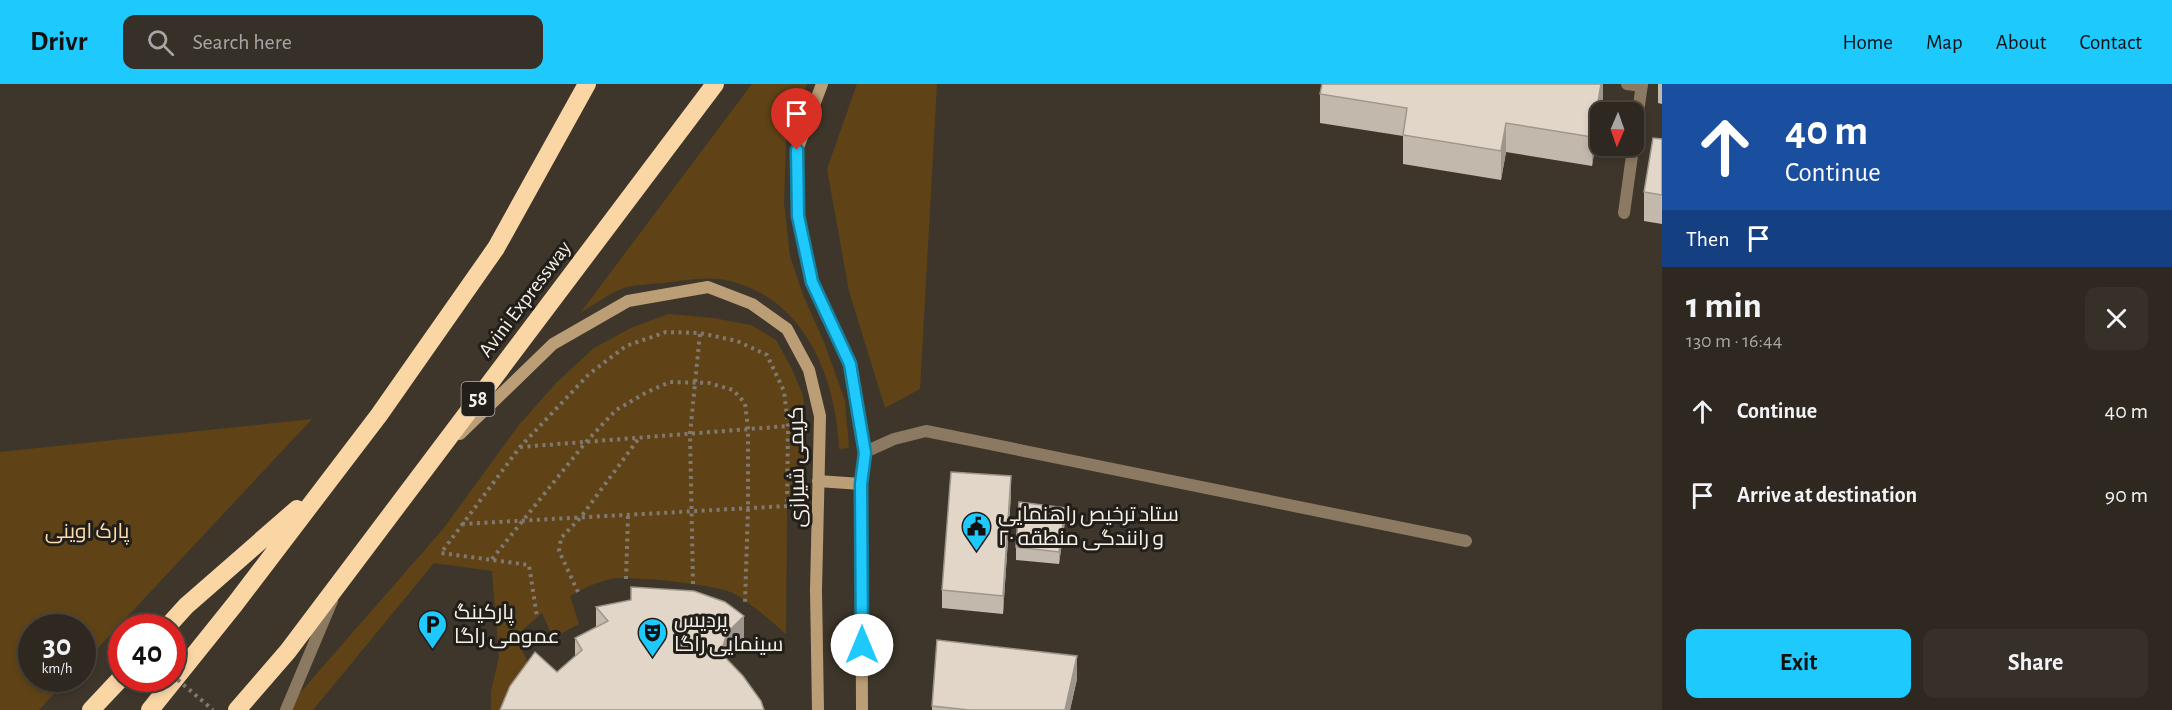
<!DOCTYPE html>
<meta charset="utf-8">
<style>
body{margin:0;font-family:"Alegreya Sans",Cairo,sans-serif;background:#363029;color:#f1f3f6;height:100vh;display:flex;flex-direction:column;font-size:22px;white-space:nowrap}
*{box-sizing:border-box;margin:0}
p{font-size:20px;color:#a7a6a5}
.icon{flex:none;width:33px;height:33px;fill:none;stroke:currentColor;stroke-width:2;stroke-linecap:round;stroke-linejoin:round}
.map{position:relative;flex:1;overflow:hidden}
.panel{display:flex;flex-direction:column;background:#2e2820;width:510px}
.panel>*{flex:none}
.banner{background:#1a4fa0;color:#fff;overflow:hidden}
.needle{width:39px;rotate:182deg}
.buttons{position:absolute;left:1590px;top:18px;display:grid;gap:12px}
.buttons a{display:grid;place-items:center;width:54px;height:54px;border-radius:12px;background:#2e2820;box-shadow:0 3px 9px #0003,0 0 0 2px #49443e;font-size:30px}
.speed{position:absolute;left:18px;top:530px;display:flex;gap:12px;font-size:30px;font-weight:700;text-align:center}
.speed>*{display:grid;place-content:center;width:78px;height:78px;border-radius:50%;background:#2e2820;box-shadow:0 3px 9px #0003,0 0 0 2px #49443e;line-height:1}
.speed small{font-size:15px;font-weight:400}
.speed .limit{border:9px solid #d22;background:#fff;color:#111}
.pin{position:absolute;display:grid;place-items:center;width:51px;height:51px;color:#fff;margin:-62px -26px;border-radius:50% 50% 50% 0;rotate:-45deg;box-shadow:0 0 6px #0007}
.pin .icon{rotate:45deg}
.me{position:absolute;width:66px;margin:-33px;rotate:0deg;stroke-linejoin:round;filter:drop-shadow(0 0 4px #0008)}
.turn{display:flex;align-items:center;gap:21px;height:126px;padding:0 24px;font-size:27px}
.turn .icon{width:78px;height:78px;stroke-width:2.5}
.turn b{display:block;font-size:42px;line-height:51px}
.then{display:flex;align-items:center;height:57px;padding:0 24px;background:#0003;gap:12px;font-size:22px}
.round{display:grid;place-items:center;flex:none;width:63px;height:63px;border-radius:12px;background:#363029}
.head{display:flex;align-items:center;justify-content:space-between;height:102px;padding:0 24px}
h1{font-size:36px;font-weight:700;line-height:45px}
.primary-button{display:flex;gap:12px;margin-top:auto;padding:12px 24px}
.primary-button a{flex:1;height:69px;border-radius:12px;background:#1ec9fd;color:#111;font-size:24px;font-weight:700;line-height:69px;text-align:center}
.primary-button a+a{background:#363029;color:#f1f3f6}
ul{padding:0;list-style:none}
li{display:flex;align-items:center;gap:18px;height:84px;padding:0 24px}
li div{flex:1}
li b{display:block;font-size:22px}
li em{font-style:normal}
header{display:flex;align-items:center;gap:36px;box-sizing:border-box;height:84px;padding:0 30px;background:#1ec9fd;color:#111}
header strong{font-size:28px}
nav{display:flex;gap:33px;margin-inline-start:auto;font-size:21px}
.search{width:420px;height:54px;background:#363029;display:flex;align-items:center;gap:15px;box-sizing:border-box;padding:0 21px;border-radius:12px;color:#a7a6a5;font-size:22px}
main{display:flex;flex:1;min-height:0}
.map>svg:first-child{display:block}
.green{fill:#5f4317}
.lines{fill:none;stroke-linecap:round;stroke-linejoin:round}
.path{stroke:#80796f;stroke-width:4;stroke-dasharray:3 4.5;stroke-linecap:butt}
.lane{stroke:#8c7961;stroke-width:12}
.street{stroke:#8c7961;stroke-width:12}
.secondary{stroke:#bb9e76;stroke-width:12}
.highway{stroke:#fad6a5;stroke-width:18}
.path-bridge{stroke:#80796f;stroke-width:4;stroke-dasharray:3 4.5;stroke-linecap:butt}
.wall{fill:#c2b8ac}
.shaded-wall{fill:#9e968c}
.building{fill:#e1d6c8;stroke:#9e968c;stroke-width:1.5}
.route-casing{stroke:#1483a4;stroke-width:15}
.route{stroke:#1ec9fd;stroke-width:10}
.labels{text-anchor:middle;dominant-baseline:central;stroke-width:6;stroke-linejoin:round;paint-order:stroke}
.shield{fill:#221e19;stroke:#b6b1aa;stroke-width:1.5}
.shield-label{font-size:20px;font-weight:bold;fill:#f5f0e8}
.street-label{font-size:21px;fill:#f5f0e8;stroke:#221e19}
.poi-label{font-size:21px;fill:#f5f0e8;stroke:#221e19;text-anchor:start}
.park-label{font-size:21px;fill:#fddaa9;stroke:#221e19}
</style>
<header>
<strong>Drivr</strong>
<div class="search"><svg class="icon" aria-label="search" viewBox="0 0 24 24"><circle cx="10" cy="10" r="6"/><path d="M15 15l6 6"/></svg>Search here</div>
<nav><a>Home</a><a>Map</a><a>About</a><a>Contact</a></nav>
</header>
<main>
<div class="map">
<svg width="1662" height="626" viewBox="0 0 1662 626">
<rect width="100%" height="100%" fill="#3e362a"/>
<path class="green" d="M752 0H807L786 55 784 119 790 172 803 211 824 258 845 317 849 364 839 365C836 294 806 216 730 197 711 192 690 196 671 198 655 200 635 200 621 205 607 211 594 221 581 228Z
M857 0H937L920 305 885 324 849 207 827 85Z
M668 230 713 234 751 241 776 256 791 283 803 311 806 352 802 418 787 422 786 550C770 536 753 521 735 510 718 500 638 493 617 494 600 496 585 504 570 512L579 540 553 554 542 529 516 552 529 582 500 626H491V607L499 573 492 487 434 479 313 626H291L292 618 443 445 518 342 556 299 594 264 631 244Z
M312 335 83 580 82 543H32V594H69L39 626H0V368Z"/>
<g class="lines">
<path class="path" d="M520 363 788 342
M462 440 787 422 788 342 784 307 767 271 737 257 700 249 666 248 626 262 589 290 520 363 441 469 529 481 537 533
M492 475 586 358 616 326 647 308 670 298 709 299 733 306 745 319 748 345V424L745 519
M626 495 628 431
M693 500 690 350 700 249
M578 508 559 467 561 454 581 433 639 354"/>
<path class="lane" d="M286 626 332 517"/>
<path class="street" d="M1627 0 1642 2
M1624 129 1642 0
M865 368 894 355 926 347 1466 457"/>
<path class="secondary" d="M822 0 797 66 798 132 812 198 851 280 865 368 861 400 862 626
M460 350 553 260 628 217 708 203 752 220 787 245 809 286 820 332 816 506 818 626
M818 397 861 400"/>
<path class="highway" d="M167 543 186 522 297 425
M91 626 122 593
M150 626 235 520 379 331 496 164 587 0
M237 626 288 567 715 0"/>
<path class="path-bridge" d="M172 591 213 626"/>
</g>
<path class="wall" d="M1603 0V13L1592 82 1506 68 1501 96 1403 80V52L1320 39V10Z
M1658 0H1662V20L1658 19Z
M1662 55V140L1644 137V108Z
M1011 410 1003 530 942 524V506Z
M1065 437 1059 480 1016 476V463Z
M631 503 744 555 727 572 557 588 575 572V554L596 544V523L631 516Z
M1077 595 1070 626H932V622Z"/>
<path class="shaded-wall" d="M1601 0H1603V13L1592 82V53Z
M1506 39V68L1501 96V67Z
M1011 392V410L1003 530V512Z
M1065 424V437L1059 480V468Z
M744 532V555L727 572 721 592V569L727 549Z
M1077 572V595L1070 626H1065Z"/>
<path class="building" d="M1322 0H1601L1592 53 1506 39 1501 67 1403 51 1407 24 1320 10Z
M1653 54 1662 55V111L1644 108Z
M951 388 1011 392 1003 512 942 506Z
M1019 418 1065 424 1059 468 1016 463Z
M631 503 694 507 725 518 744 532 727 549 721 569 743 592 761 617 764 626H500L510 602 535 568 557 588 582 566 575 554 608 537 596 523 631 516Z
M937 556 1077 572 1065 626H969L932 622Z"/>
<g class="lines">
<defs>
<path id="route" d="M797 66 798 132 812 198 850 280 865 369 861 400 862 561"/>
</defs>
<use href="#route" class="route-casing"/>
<use href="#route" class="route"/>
</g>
<defs>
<symbol id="civic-pin" viewBox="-11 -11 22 30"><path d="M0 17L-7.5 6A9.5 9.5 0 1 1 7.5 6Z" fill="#1ec9fd" stroke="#221e19"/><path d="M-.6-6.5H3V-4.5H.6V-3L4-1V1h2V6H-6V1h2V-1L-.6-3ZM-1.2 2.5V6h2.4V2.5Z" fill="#111"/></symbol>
<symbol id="parking-pin" viewBox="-11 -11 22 30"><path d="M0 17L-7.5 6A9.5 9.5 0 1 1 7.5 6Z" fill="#1ec9fd" stroke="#221e19"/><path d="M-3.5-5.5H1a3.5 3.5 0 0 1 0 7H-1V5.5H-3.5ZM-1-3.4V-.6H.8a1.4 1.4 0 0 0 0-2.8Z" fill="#111"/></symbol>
<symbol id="theatre-pin" viewBox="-11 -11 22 30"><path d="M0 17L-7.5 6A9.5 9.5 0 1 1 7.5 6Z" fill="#1ec9fd" stroke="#221e19"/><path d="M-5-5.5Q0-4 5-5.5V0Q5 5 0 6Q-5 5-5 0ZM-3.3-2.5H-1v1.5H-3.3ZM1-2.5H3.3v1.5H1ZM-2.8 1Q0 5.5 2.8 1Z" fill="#111"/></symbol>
</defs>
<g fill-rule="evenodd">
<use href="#civic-pin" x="960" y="426" width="33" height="45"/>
<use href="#parking-pin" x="416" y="524" width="33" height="45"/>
<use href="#theatre-pin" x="636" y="532" width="33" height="45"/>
</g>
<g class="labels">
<rect class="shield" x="461.5" y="298" width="33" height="34" rx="4.5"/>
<g class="shield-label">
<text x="478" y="315">58</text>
</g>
<g class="street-label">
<text transform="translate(525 215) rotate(-53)">Avini Expressway</text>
<text transform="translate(797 383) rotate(-91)">کریمی شیرازی</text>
</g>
<g class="poi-label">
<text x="998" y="430">ستاد ترخیص راهنمایی<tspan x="998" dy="24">و رانندگی منطقه ۲۰</tspan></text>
<text x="454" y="528">پارکینگ<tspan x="454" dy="24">عمومی راگا</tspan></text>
<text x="674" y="536">پردیس<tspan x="674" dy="24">سینمایی راگا</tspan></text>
</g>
<g class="park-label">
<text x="87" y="447">پارک اوینی</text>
</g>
</g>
</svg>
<div class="buttons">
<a><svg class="needle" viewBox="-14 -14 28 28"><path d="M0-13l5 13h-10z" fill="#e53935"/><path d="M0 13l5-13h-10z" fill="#a7a6a5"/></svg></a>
</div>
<div class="speed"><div>30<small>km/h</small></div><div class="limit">40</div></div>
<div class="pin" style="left:797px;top:66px;background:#d93025"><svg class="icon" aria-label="arrive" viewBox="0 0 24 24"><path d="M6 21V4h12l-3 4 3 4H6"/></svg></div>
<svg class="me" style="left:862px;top:561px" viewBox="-20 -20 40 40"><circle r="19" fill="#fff"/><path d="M0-13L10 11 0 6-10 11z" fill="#1ec9fd"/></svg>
</div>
<section class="panel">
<div class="banner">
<div class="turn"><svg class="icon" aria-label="ahead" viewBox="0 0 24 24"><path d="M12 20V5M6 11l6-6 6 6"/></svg><div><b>40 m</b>Continue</div></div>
<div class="then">Then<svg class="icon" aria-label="arrive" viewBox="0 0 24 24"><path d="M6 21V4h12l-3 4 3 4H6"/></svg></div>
</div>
<div class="head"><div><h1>1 min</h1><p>130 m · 16:44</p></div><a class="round"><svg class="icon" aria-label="close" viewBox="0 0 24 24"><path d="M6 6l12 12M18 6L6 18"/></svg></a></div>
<ul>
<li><svg class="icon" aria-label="ahead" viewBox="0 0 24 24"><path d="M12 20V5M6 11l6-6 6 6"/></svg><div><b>Continue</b></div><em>40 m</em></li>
<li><svg class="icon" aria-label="arrive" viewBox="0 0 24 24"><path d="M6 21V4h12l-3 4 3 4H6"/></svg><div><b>Arrive at destination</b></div><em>90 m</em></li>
</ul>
<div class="primary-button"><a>Exit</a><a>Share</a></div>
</section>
</main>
